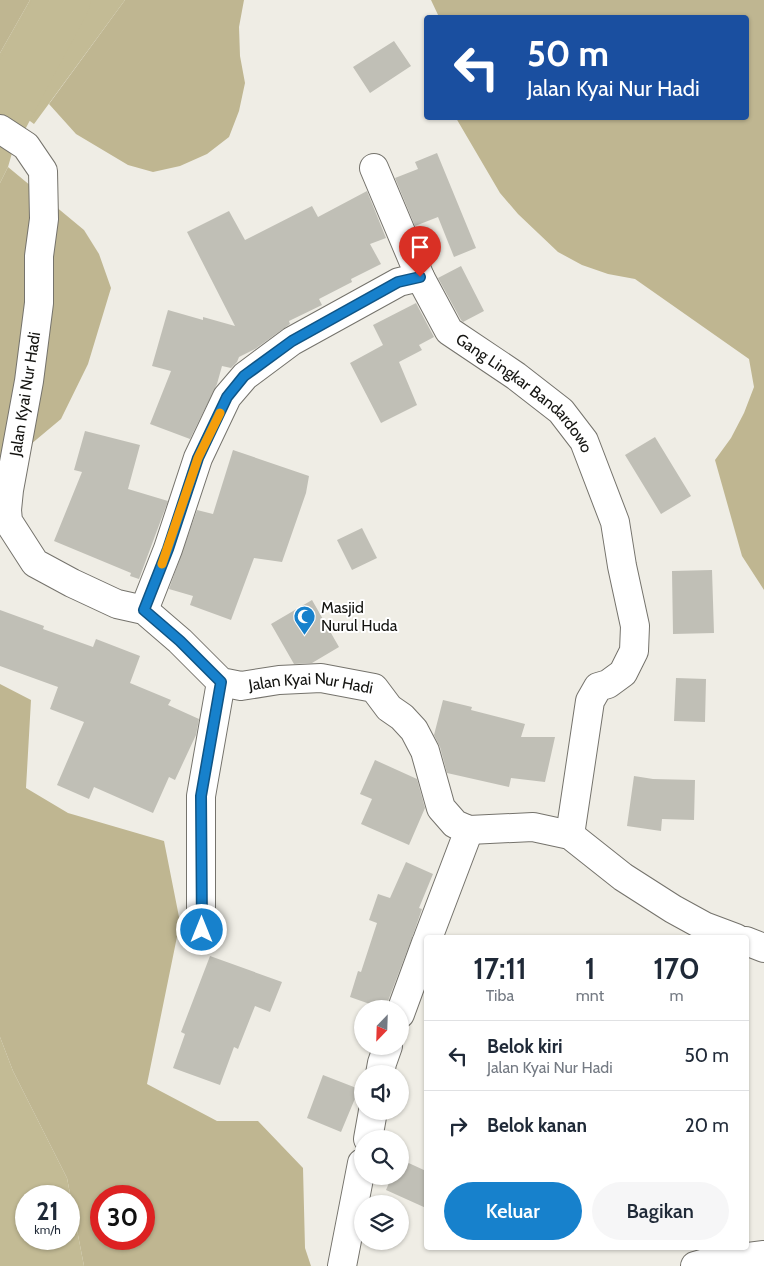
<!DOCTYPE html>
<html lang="id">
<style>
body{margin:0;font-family:Cabin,sans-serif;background:#f6f6f7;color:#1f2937;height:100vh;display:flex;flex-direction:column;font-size:19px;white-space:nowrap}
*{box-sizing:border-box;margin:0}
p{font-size:16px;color:#747a83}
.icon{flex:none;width:28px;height:28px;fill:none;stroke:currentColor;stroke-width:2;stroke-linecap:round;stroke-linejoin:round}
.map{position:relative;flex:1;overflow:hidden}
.drawer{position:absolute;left:424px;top:935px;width:325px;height:315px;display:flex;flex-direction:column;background:#fff;border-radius:5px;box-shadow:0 1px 4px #0004}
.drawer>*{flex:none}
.guide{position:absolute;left:424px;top:15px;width:325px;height:105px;border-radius:5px;box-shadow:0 1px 4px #0004;background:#1a4fa0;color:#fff;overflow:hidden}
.needle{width:32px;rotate:203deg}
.controls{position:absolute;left:354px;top:1000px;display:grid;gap:10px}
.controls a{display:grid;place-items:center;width:55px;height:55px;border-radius:50%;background:#fff;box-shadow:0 1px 4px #0004;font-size:25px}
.speed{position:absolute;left:15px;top:1185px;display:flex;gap:10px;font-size:25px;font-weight:700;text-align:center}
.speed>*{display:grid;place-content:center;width:65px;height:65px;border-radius:50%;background:#fff;box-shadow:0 1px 4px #0004;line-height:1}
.speed small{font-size:12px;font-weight:400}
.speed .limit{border:8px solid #d22;background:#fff;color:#111}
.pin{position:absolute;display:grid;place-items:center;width:42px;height:42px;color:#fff;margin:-51px -21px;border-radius:50% 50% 50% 0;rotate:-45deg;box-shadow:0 0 5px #0007}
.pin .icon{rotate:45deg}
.me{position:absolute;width:55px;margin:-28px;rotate:0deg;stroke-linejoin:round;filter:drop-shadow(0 0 4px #0008)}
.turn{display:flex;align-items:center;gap:18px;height:105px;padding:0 20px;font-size:22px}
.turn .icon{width:65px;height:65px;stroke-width:2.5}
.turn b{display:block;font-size:35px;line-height:42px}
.eta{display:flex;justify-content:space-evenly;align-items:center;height:85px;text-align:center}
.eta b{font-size:30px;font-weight:600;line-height:35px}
.button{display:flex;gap:10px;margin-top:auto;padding:10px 20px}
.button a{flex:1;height:58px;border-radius:30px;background:#1781cc;color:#fff;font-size:20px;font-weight:600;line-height:58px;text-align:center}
.button a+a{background:#f6f6f7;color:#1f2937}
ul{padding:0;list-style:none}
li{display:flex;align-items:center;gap:15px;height:70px;padding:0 20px;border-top:1px solid #e0e1e3}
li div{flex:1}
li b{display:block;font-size:19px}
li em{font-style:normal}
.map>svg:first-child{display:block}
.forest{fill:#bfb691;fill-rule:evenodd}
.water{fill:#c3bb95;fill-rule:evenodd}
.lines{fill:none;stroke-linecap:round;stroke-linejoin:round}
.river{stroke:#c3bb95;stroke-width:55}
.building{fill:#c0bfb6}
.minor-casing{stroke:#75736c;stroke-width:30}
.minor{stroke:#fff;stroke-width:28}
.route-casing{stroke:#0f5485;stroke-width:12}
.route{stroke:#1781cc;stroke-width:9}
.slow{stroke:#f59e0b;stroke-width:9}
.labels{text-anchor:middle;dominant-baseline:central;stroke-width:4;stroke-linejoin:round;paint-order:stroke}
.street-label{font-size:16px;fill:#141411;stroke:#fff}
.poi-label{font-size:16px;fill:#141411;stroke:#fff;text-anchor:start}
</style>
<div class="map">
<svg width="764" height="1266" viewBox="0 0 764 1266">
<rect width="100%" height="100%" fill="#efede5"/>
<path class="forest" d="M0 0H30L0 53Z
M125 0H244L239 27 240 56 245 83 239 111 229 137 207 154 180 166 153 172 128 165 76 134 49 104Z
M431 0H764V590L742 556 715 460 731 438 744 413 754 387 749 359 635 279 608 274 582 265 558 252 518 214 500 193 456 118H746V18L439 17Z
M8 167 84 230 99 254 111 288 88 364 61 419 0 470V183Z
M0 684 31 700 26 788 68 813 164 841 180 922 147 1084 217 1121H258L303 1168 305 1248 311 1266H84L67 1178 13 1071 0 1037ZM101 1196H144V1239H101Z"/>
<path class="water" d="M30 0H125L34 124 0 99V53Z
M0 137 14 146 8 167 0 183Z
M0 1037 13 1071 67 1178 84 1266H0ZM26 1196H69V1239H26Z"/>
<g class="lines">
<path class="river" d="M0 118 63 0"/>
</g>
<path class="building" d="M394 41 411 66 370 93 353 67Z
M437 153 476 248 454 257 438 217 415 226 395 178 418 169 415 162Z
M367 191 386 238 370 244 381 264 351 279 352 282 319 299 322 305 289 321 290 324 255 349 239 357 237 362 231 368 222 366 217 384 190 439 150 424 171 371 152 366 168 310 203 320V317L235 326 187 232 229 211 245 240 312 206 318 217Z
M461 266 484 311 463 322 461 320 438 278Z
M416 303 434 337 419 345 422 350 399 362 417 405 381 423 350 363 383 345 373 325Z
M85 431 140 445 128 489 168 501 139 579 130 576 131 573 54 541 82 472 74 470Z
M655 437 691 496 661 514 625 455Z
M233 450 309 476 306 493 282 562 254 558 231 620 190 605 193 596 169 589 197 510 213 514Z
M362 528 377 558 352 570 337 540Z
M712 570 714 633 673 634 672 571Z
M312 600 339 647 312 663 294 664 271 624Z
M0 610 44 626 43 629 93 647 96 639 140 656 130 683 171 700 168 705 199 719 196 735 175 780 169 777 153 813 94 787 89 799 57 785 84 722 50 709 58 687 0 666Z
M676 678 706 679 705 722 674 721Z
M443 700 472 707 471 710 525 724 521 737H555L545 782 511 778 509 787 447 773 440 747 434 735Z
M375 760 417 779 425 808 409 845 361 824 372 799 360 794Z
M634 776 653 779 695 780 694 820 662 819 661 831 627 826Z
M406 862 433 874 419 908 422 909 413 935 385 1009H384L350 997 358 971 361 972 377 923 369 920 378 894 390 898Z
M210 956 282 982 270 1012 255 1006 238 1049 234 1047 220 1085 173 1068 185 1034 181 1032Z
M323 1075 359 1089 341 1132 307 1118Z
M400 1159 426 1171V1208L386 1190 392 1176H400Z"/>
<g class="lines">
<defs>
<g id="minor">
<path id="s1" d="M0 129 26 146 43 171 44 219 39 256V303L29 381 9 490 7 510 8 521 35 563 72 583 117 604 144 610 180 641 221 682 241 686 279 680 321 678 374 688 389 708 402 717 414 730 425 751 441 808 455 824 469 830 533 827 570 835 623 877 673 909 704 926 736 938"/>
<path d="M374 168 420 277"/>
<path id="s2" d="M144 610 168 549 198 458 227 397 245 376 292 341 399 282 420 277 449 331 516 376 561 411 584 441 615 522 622 566 635 626 634 651 623 673 608 684 598 687 590 701 570 835"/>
<path d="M201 930V796L221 682"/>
<path d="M428 938 469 830"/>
<path d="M746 941 764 948"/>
<path d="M400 1014 426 943"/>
<path d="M380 1074 382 1063 388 1046"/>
<path d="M368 1139 373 1111"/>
<path d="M342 1266 362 1163"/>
<path d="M695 1266 709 1262 764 1255"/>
</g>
</defs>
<use href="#minor" class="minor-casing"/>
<use href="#minor" class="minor"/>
</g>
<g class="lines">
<defs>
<path id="route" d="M202 930 201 796 221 682 180 641 144 610 168 549 198 458 227 397 244 376 292 341 398 282 420 277"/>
</defs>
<use href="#route" class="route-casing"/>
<use href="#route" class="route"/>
<path class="slow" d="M162 564 198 458 220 413"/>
</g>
<defs>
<symbol id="mosque-pin" viewBox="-11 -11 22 30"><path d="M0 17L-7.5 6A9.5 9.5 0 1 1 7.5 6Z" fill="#1781cc" stroke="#fff"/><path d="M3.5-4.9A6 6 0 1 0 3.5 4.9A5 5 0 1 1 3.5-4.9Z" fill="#fff"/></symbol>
</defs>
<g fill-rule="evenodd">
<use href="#mosque-pin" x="292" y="604" width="25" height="34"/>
</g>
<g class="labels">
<g class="street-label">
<text transform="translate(25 394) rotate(-81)">Jalan Kyai Nur Hadi</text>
<text stroke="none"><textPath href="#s2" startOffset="619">Gang Lingkar Bandardowo</textPath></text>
<text stroke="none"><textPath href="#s1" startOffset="780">Jalan Kyai Nur Hadi</textPath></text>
</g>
<g class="poi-label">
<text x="321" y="607">Masjid<tspan x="321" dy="18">Nurul Huda</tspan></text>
</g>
</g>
</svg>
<div class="controls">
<a><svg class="needle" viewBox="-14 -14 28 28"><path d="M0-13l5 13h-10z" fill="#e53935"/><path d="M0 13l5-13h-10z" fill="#747a83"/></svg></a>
<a><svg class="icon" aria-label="sound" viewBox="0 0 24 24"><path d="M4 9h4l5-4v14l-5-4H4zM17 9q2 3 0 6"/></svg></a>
<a><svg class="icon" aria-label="search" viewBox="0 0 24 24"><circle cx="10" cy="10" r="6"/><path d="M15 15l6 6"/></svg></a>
<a><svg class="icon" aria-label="layers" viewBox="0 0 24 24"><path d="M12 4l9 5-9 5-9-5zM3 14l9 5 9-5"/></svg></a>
</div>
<div class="speed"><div>21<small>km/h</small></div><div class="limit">30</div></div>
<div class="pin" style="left:420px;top:277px;background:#d93025"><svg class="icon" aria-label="arrive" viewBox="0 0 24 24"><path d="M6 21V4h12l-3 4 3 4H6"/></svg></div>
<svg class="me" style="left:202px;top:930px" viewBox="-20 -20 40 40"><circle r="17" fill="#1781cc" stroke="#fff" stroke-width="3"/><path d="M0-11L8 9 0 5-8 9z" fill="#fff"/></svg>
<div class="guide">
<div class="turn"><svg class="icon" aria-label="left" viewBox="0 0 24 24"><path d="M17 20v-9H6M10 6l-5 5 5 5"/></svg><div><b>50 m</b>Jalan Kyai Nur Hadi</div></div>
</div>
<section class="drawer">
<div class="eta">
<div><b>17:11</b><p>Tiba</p></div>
<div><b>1</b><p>mnt</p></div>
<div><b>170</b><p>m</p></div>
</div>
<ul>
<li><svg class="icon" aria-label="left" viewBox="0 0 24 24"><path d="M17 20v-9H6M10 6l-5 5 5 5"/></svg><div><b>Belok kiri</b><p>Jalan Kyai Nur Hadi</p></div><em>50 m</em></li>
<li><svg class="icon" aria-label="right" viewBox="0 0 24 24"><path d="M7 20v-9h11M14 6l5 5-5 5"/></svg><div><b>Belok kanan</b></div><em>20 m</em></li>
</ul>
<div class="button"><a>Keluar</a><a>Bagikan</a></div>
</section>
</div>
